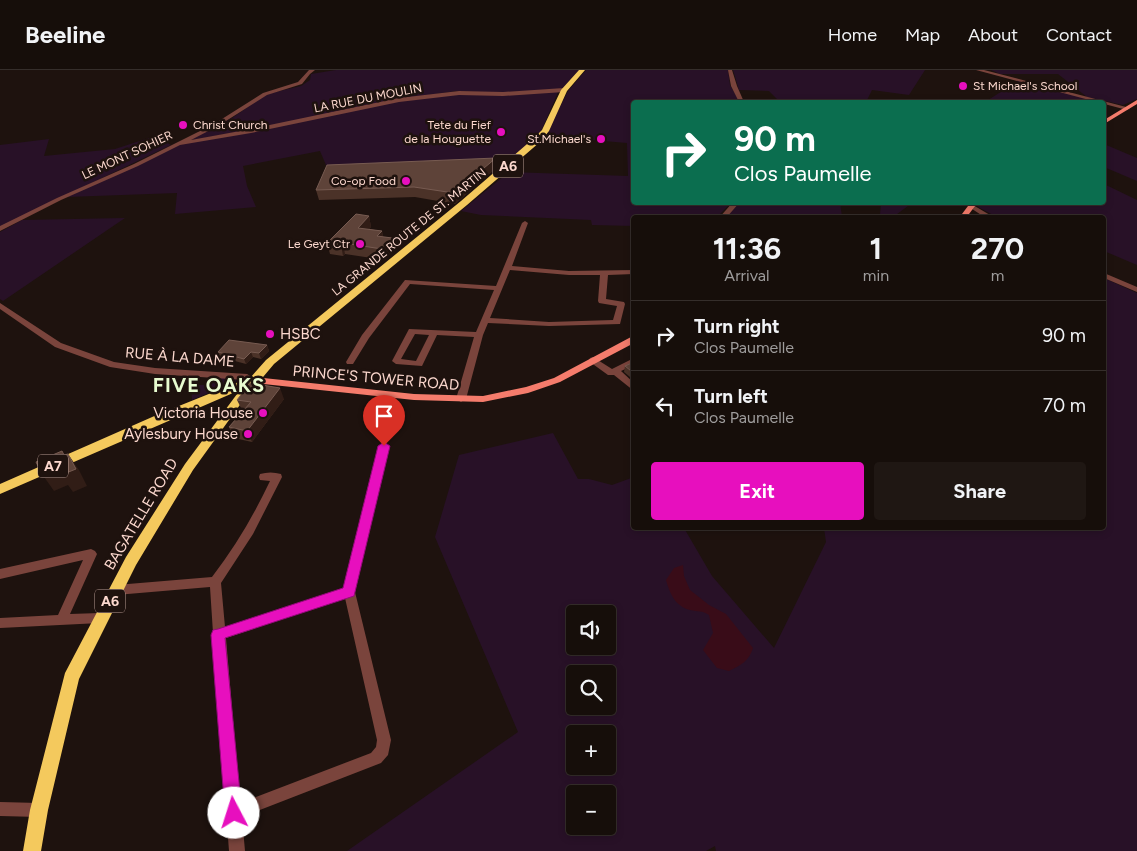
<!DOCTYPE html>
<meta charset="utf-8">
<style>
body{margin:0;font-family:Figtree,sans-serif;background:#1f1713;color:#f1f3f6;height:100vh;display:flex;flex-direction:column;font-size:19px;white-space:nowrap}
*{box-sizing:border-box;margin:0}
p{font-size:16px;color:#9e9c9c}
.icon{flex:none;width:28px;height:28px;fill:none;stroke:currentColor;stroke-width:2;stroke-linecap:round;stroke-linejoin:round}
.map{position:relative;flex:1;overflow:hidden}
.sheet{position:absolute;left:631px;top:145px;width:475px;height:315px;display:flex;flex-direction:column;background:#160e0a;border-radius:5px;box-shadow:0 2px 8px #0003,0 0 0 1px #352e2b}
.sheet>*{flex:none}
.guide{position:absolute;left:631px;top:30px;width:475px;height:105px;border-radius:5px;box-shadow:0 2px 8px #0003,0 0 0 1px #352e2b;background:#0b6e4f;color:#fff;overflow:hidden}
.tools{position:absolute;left:566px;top:535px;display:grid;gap:10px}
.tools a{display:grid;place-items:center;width:50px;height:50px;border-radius:5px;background:#160e0a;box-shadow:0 2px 8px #0003,0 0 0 1px #352e2b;font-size:25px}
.pin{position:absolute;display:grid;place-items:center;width:42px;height:42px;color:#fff;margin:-51px -21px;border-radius:50% 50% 50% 0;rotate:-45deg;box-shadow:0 0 5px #0007}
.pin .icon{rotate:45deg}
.me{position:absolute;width:55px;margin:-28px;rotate:355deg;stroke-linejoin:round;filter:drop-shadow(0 0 4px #0008)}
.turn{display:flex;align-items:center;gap:18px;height:105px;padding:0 20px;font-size:22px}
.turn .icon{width:65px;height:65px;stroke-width:2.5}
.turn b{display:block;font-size:35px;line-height:42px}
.eta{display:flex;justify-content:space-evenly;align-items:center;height:85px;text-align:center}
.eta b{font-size:30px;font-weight:700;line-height:35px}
.button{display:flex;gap:10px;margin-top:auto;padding:10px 20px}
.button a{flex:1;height:58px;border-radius:5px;background:#e70fbe;color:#fff;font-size:20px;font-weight:700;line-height:58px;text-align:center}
.button a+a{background:#1f1713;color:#f1f3f6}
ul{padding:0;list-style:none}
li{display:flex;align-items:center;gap:15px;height:70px;padding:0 20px;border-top:1px solid #352e2b}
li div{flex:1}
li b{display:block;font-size:19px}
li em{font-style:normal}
header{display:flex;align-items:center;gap:30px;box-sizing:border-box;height:70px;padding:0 25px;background:#160e0a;border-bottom:1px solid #352e2b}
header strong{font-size:24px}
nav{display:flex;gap:28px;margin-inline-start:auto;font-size:18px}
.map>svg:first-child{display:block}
.green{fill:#281127;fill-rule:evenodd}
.water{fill:#390c18}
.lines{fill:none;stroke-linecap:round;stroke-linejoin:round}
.street{fill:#7a443c;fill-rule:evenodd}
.secondary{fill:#f57c6c;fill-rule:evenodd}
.primary{fill:#f4c95d;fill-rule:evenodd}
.wall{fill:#4b3228}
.shaded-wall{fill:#311d16}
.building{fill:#5e4339;stroke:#775b51}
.route{fill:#e70fbe;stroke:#960a7c}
.poi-dot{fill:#e70fbe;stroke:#1e120e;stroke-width:2}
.labels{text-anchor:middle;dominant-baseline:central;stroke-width:5;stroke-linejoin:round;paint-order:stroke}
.far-poi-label{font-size:12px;fill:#fcd8ce;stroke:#1e120e;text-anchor:end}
.far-street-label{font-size:12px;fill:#fcd8ce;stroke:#1e120e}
.shield{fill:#1e120e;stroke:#b99d94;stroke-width:1}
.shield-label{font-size:14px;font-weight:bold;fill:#fcd8ce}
.poi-label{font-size:15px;fill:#fcd8ce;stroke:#1e120e;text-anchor:end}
.street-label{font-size:15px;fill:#fcd8ce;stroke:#1e120e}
.district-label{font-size:20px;font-weight:bold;letter-spacing:1px;fill:#e8fcd0;stroke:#1e120e}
</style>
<header>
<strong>Beeline</strong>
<nav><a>Home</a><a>Map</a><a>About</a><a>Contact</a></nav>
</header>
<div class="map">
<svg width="1137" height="781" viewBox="0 0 1137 781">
<rect width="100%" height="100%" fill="#1e120e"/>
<path class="green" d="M336 0H579L563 18 559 19 496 23 457 21 392 30 279 54 188 71 232 48 262 27 271 23 301 16 310 10 311 4Z
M586 0H728L730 15 740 32H634V132L731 133 717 147 634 148V156L592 155 591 150 481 145 461 141 509 102 628 106 627 73 545 66 568 21Z
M733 0H925L909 25 872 20 866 32H780L769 21 739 20Z
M991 0H1137V29L1123 35 1087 27 1058 4H1000Z
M1018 11 1103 32H985Z
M558 22 540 64 507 93 422 91 329 102 320 81 243 96 247 116 256 137 175 144 177 123 67 127 178 75 399 31 457 24Z
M155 66 171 75 0 157V75L49 69 44 86 115 79Z
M1104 74 1137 88V111L1104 97Z
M1104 114 1137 130V195L1104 181V148L997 147 978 137 980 132H1104Z
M740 132 840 133 842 147 725 148Z
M881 133V132L912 133 893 147 880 145Z
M125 148 3 231 0 229V162L22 150Z
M1104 208 1137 223V781H716L715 776 706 781H347L518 662 435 467 459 385 553 363 578 409H589L612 415 634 407V458H684L712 506 774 578 826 472 824 458H1104ZM575 544H608V576H575ZM575 604H608V636H575ZM575 664H608V696H575ZM575 724H608V756H575Z
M215 306 234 308 237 311 192 330 191 315H210Z"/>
<path class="water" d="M683 495 684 506 690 520 709 535 726 544 753 578C749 591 741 595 729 601L717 598 703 580 713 563 709 545C702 540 698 542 690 540 675 536 670 524 666 510L674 498Z"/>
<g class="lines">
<path class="street" d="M309 0H315L310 4 302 14 267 25 218 56 191 70 251 59 399 28 459 21 503 22 564 18 567 20 564 22 503 26 459 25 399 32 251 63 180 75 138 96 61 130 0 161V156L57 128 134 94 214 54 263 23 298 12Z
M728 0H732L737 16 744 32H739L731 16Z
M976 0H984L1130 38 1127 40Z
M733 132H740L726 148H719Z
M971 134 973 135 995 148H986L969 137V135Z
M525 151 528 153 512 196 569 201 634 200V204L608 205 606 229 624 232 625 234 620 254 549 256 488 253 483 265 466 329 461 332 456 329 474 267 437 265 422 296 396 294 392 291 409 259 476 262 494 220 410 214 369 268 353 294H347L346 292 362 265 405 210 496 216 522 153ZM510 200 569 205H600L598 231 599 233 617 236 613 250 549 252 490 248ZM415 264 429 265 416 291 401 289Z
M1104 203 1137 217V222L1104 208Z
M0 233 61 273 114 292 155 298 247 304 257 310 253 313 245 310 155 304 110 297 55 277 0 239Z
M593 287 612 299 634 288V295L621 301 634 313V321L614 305H608L590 292 589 290 590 288Z
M384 373 389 376 355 522 391 670 388 685 381 693 242 747 245 781H229L213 568 212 565 213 563 210 517 116 525 112 523 110 520 112 517 116 515 212 507C235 477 254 445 270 411L260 410 259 407 260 404C267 402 274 402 281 404L282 407 253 464 221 513 225 557 344 519 379 376ZM345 528 377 670 376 677 371 683 240 733 226 568Z
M91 479 95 481 97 484 70 544 100 543 104 544 106 548 104 552 100 553 0 558V548L58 545 83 490 0 509V499Z
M0 732 39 733 44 735 46 740 44 745 39 747 0 746Z"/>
<path class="secondary" d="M1137 30V34L1104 54V50Z
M971 132H978L966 148H959Z
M631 267H634V273L560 312 528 323 483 332 414 330 253 313 249 310 253 307 414 324 483 326 526 317 554 308Z"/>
<path class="primary" d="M579 0H585L567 21 549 61 540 72 467 135 274 294 242 332 193 400 136 495 79 609 48 740 41 781H23L30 740 65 603 126 487 185 394 240 320 0 424V414L159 344 251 307 266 290 461 131 534 68 542 60 561 20Z"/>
</g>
<path class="wall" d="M496 98 455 134 415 127 319 130 316 120Z
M369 146 371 157 369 159 382 161 383 167 392 168 394 179 385 190 345 184 343 186 330 184 327 173Z
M267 275 269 281 261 289 253 287 246 294 220 287 218 282Z
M634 292 630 307 624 302 625 296Z
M284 329 252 372 234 368 229 357 243 341 242 340 237 330Z"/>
<path class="shaded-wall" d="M496 88V98L455 134 454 123Z
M369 146 371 157 361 168 358 158Z
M382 161 384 172 377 166Z
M392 168 394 179 385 190 382 179Z
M343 173 345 184 343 186 341 175Z
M267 275 269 281 261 289 259 283Z
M251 282 253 287 246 294 244 289Z
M634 300V305L630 307 631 301Z
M280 318 284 329 252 372 247 361Z
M62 381 73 398 68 384 79 400 87 416 73 422 68 415 54 421 42 404 64 385Z"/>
<path class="building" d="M496 88 454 123 414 117 316 120 327 95Z
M356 144 369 146 358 158 382 161 377 166 392 168 382 179 343 173 341 175 327 173Z
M229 270 267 275 259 283 251 282 244 289 218 282Z
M634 292V300L631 301 625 296Z
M250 313 280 318 247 361 229 357 251 332 237 330Z
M62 381 64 385 68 384 76 399 61 405 58 398 42 404 36 392Z"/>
<path class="route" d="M384 372 390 376 354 526 225 568 242 743 239 749 234 752 228 749 225 743 211 565 213 560 218 559 343 518 378 376Z"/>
<g class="poi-dot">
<circle cx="963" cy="16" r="5"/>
<circle cx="183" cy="55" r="5"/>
<circle cx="501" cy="62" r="5"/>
<circle cx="601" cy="69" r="5"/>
<circle cx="406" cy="111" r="5"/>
<circle cx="360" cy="174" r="5"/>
<circle cx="270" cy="264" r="5"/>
<circle cx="263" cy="343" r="5"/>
<circle cx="248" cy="364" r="5"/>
</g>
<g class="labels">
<g class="far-poi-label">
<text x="973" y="16" text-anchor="start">St Michael's School</text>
<text x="193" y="55" text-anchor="start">Christ Church</text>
<text x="491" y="55">Tete du Fief<tspan x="491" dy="14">de la Houguette</tspan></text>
<text x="591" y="69">St.Michael's</text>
<text x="396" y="111">Co-op Food</text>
<text x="350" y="174">Le Geyt Ctr</text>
</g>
<g class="far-street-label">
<text transform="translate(368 28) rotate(-11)">LA RUE DU MOULIN</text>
<text transform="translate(127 85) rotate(-25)">LE MONT SOHIER</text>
<text transform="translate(409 162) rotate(-39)">LA GRANDE ROUTE DE ST. MARTIN</text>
</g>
<g class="shield">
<rect x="493" y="84.5" width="30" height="23" rx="4"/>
<rect x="38" y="384.5" width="30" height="23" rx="4"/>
<rect x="95" y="519.5" width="30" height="23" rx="4"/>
</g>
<g class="shield-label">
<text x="508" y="96">A6</text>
<text x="53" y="396">A7</text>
<text x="110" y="531">A6</text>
</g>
<g class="poi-label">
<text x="280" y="264" text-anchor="start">HSBC</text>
<text x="253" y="343">Victoria House</text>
<text x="238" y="364">Aylesbury House</text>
</g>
<g class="street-label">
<text transform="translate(180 287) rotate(5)">RUE À LA DAME</text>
<text transform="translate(376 308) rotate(5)">PRINCE'S TOWER ROAD</text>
<text transform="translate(141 444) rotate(-59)">BAGATELLE ROAD</text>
</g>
<g class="district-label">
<text x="209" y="315">FIVE OAKS</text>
</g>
</g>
</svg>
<div class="tools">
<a><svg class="icon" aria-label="sound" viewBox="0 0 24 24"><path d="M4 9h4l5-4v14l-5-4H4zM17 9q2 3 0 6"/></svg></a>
<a><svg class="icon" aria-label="search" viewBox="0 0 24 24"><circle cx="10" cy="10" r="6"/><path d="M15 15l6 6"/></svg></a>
<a>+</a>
<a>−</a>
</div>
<div class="pin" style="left:384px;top:376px;background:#d93025"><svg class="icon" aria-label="arrive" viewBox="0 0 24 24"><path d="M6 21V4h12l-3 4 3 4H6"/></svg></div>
<svg class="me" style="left:234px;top:743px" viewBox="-20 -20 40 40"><circle r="19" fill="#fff"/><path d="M0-13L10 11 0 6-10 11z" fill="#e70fbe"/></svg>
<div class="guide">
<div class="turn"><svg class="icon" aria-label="right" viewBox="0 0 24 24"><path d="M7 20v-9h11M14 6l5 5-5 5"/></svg><div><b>90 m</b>Clos Paumelle</div></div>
</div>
<section class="sheet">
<div class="eta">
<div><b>11:36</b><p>Arrival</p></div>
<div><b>1</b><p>min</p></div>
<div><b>270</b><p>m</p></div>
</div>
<ul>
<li><svg class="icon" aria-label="right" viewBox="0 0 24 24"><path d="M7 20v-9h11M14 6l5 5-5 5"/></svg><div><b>Turn right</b><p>Clos Paumelle</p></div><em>90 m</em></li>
<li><svg class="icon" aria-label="left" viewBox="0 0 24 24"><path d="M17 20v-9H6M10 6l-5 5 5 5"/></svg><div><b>Turn left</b><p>Clos Paumelle</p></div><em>70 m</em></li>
</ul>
<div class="button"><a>Exit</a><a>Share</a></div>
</section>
</div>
